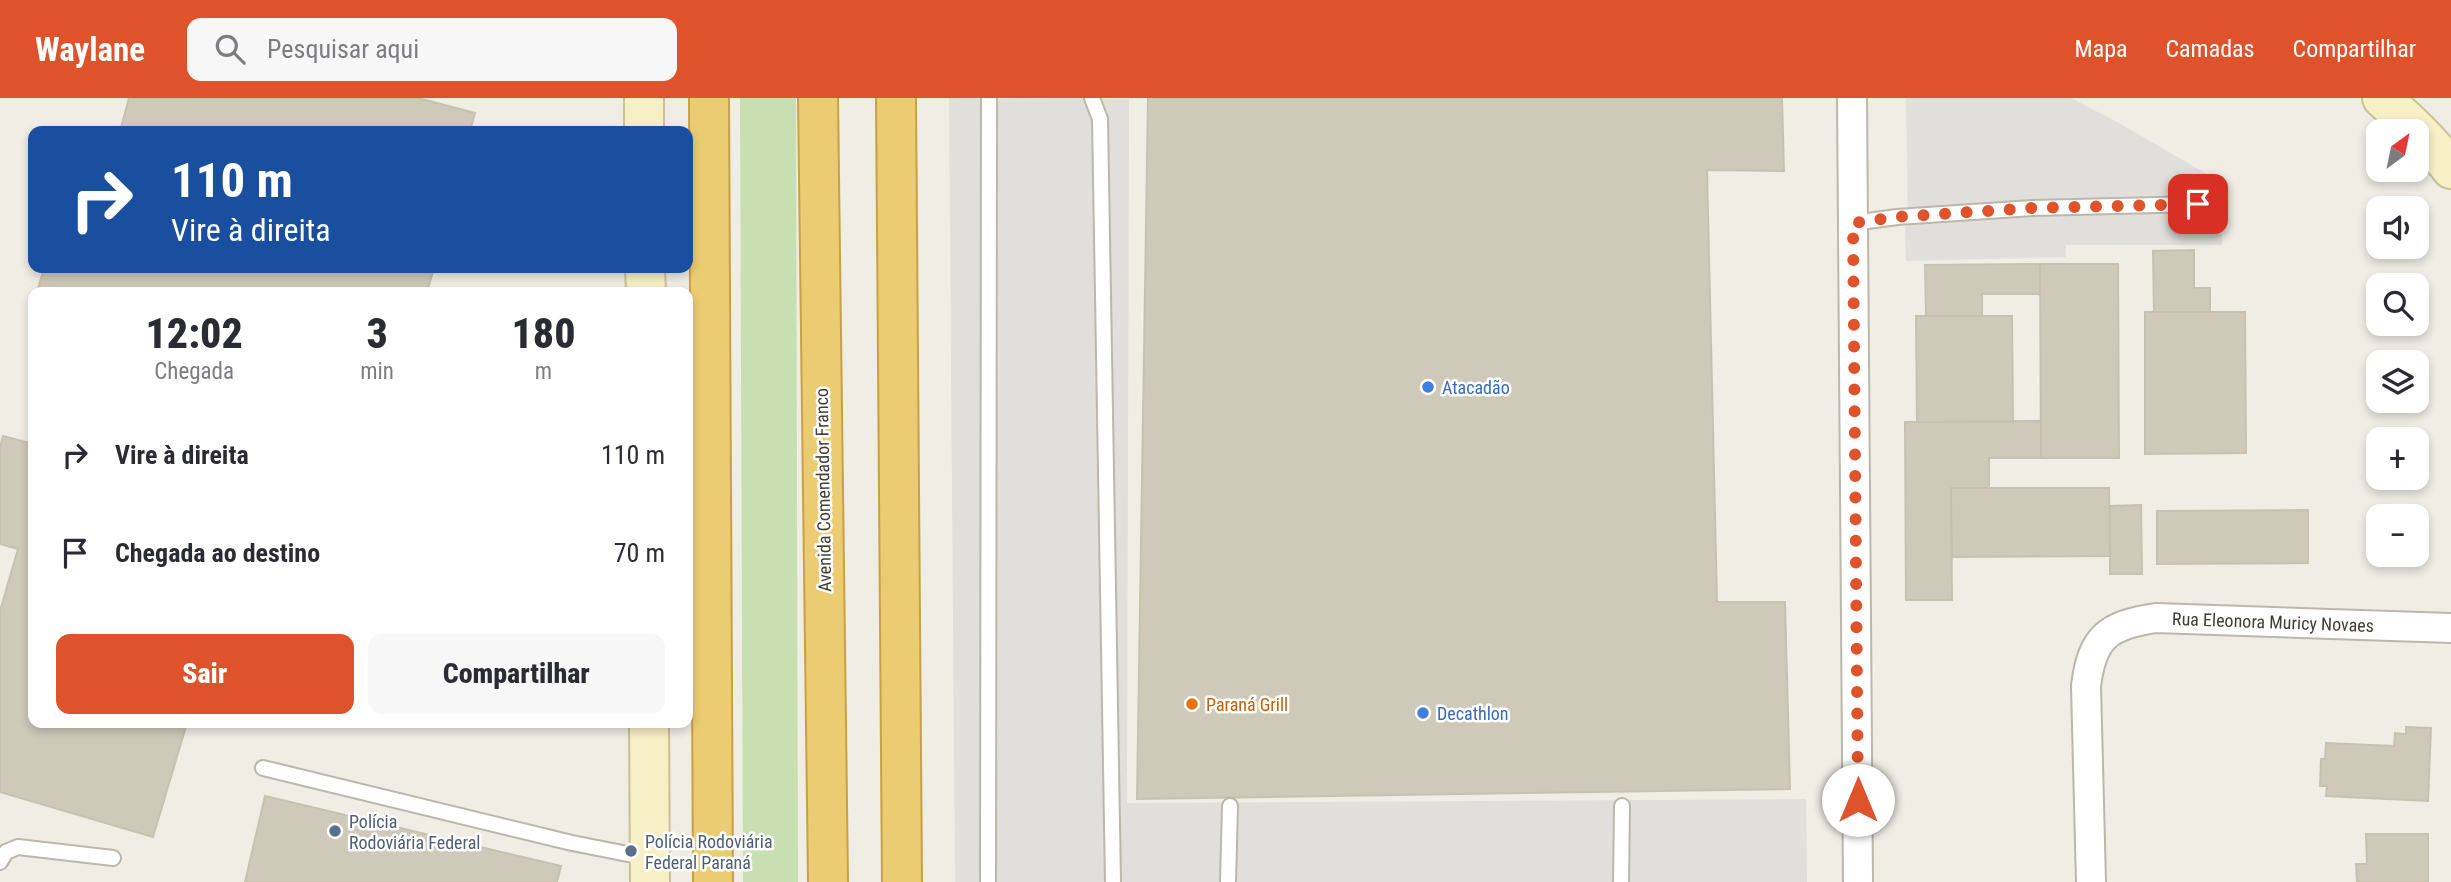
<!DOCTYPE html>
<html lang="pt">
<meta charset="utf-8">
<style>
body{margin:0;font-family:"Roboto Condensed",sans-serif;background:#f7f7f7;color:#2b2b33;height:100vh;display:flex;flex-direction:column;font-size:26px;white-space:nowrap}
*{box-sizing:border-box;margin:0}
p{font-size:23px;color:#7c7c81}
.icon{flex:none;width:38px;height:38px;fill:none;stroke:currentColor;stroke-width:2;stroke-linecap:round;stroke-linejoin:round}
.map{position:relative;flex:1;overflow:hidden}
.sheet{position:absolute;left:28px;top:189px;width:665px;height:441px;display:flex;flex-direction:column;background:#fff;border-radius:14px;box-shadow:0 4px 10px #0003}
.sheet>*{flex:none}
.banner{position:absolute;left:28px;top:28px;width:665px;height:147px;border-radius:14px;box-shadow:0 4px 10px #0003;background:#1a4fa0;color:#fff;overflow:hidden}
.needle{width:46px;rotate:33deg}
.tools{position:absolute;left:2366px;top:21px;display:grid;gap:14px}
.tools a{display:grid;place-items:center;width:63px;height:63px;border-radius:14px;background:#fff;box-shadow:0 4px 10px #0003;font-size:35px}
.pin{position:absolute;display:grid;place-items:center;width:60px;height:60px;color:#fff;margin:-30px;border-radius:14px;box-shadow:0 4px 10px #0006}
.me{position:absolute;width:77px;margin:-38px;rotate:0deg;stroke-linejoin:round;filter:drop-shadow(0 0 5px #0008)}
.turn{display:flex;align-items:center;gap:24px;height:147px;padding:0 28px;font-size:32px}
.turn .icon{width:91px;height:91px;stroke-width:2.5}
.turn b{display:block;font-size:49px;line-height:60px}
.eta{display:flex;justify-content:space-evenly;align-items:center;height:119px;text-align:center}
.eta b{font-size:42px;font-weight:800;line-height:49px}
.button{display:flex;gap:14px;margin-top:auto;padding:14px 28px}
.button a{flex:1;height:80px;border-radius:14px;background:#de532b;color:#fff;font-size:28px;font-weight:800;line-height:80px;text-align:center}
.button a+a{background:#f7f7f7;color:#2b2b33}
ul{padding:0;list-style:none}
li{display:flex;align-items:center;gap:21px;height:98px;padding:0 28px}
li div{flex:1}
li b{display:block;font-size:26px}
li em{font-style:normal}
header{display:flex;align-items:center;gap:42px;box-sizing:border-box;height:98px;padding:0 35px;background:#de532b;color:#fff}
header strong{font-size:33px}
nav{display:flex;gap:38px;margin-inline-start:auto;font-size:24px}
.search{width:490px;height:63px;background:#f7f7f7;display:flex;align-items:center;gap:18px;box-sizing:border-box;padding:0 24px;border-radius:14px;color:#7c7c81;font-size:26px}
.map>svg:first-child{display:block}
.green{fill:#c7dfb1}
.parking{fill:#e0dfdb}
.building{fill:#cfc9ba;stroke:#c9c1af;stroke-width:2}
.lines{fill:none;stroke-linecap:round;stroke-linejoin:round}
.lane-casing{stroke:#bcb7aa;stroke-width:18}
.street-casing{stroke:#bcb7aa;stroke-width:32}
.secondary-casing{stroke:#cac198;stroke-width:42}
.highway-casing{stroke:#c8a144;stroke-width:42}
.lane{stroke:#fff;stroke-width:14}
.street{stroke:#fff;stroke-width:28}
.secondary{stroke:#f7efc6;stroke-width:38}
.highway{stroke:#ebcc72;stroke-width:38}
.route{stroke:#de532b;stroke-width:12;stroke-dasharray:0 21.6}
.shop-dot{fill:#3f7fe0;stroke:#fff;stroke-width:2.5}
.food-dot{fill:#e8710a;stroke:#fff;stroke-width:2.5}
.service-dot{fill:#5c6f8a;stroke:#fff;stroke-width:2.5}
.labels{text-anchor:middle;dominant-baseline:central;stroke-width:5;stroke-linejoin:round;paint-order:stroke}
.shop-label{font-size:18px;fill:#366cbe;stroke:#fff;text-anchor:start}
.street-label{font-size:18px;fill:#403d34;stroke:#fff}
.food-label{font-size:18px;fill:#c56008;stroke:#fff;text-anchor:start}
.service-label{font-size:18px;fill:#4e5e75;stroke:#fff;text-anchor:start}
</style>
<header>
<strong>Waylane</strong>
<div class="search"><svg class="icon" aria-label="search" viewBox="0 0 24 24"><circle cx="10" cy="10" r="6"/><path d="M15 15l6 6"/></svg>Pesquisar aqui</div>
<nav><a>Mapa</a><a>Camadas</a><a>Compartilhar</a></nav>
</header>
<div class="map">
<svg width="2451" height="784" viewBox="0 0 2451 784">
<rect width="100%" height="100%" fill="#efede4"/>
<path class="green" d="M740 0H796L798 784H743Z"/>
<path class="parking" d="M949 0 1129 1 1127 705 1806 701 1807 784H955Z
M1906 0H2071L2119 25 2219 83 2222 147H2066V159L1906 163 1905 128 1908 127Z"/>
<path class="building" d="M129 0H418L475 15 470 33H120Z
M1148 0H1782L1784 73 1707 72 1717 504H1785L1790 691 1137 701Z
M2194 152V190H2210V214H2154L2153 153Z
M2040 166H2118L2119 360H2041Z
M2040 166V196H1982V218H1926L1925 167Z
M44 170H434L427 194H37Z
M2145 214H2245L2246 355 2145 356Z
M1916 218H2012L2013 324H1917Z
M2041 323V360H1989V390H1951L1952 502H1906L1905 324Z
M3 338 33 346V625H187L153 739 0 694V513L18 451 0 446V349Z
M1951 390H2109L2110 458 1952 459Z
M2141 407 2142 476H2110V408Z
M2308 412V465L2157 466V413Z
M2406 629 2431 630 2428 703 2326 698 2327 688H2320L2321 661H2325L2326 645 2394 648 2395 635 2406 636Z
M265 698 561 768 557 784H245Z
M2366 736H2428V784H2357L2356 766H2367Z"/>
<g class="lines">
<defs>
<path id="lane" d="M1092 0 1100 21 1113 784
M1853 125 1897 119 2033 110 2198 106
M263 670 572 745 648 760
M0 764 6 754 18 749 113 760
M988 784 989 0
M1228 784 1230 708
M1621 784 1622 708"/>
<path id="street" d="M1852 0 1858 784
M2091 784 2086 588C2092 539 2108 527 2156 520L2451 530"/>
<path id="secondary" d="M644 0V33
M2382 0C2407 22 2431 44 2451 71
M645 170 646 194
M649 625 650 784"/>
<path id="highway" d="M709 0 713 784
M818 0 828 784
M896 0 902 784"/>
</defs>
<use href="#lane" class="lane-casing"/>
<use href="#street" class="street-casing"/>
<use href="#secondary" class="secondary-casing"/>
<use href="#highway" class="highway-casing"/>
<use href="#lane" class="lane"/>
<use href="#street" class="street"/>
<use href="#secondary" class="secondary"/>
<use href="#highway" class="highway"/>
</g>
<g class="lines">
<path class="route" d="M1858 702 1853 125 1896 119 2033 110 2198 106"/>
</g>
<g class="shop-dot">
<circle cx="1428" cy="289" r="7"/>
<circle cx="1423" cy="615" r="7"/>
</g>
<circle class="food-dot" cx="1192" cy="606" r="7"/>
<g class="service-dot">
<circle cx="335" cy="733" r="7"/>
<circle cx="631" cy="753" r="7"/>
</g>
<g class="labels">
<g class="shop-label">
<text x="1442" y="289">Atacadão</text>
<text x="1437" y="615">Decathlon</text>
</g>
<g class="street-label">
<text transform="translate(823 392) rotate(-91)">Avenida Comendador Franco</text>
<text transform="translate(2273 524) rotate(2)">Rua Eleonora Muricy Novaes</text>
</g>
<g class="food-label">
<text x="1206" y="606">Paraná Grill</text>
</g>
<g class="service-label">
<text x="349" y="723">Polícia<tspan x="349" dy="21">Rodoviária Federal</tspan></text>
<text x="645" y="743">Polícia Rodoviária<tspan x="645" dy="21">Federal Paraná</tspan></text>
</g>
</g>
</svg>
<div class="tools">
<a><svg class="needle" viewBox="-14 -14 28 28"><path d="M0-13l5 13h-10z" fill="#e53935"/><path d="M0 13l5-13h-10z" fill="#7c7c81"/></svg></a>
<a><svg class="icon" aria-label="sound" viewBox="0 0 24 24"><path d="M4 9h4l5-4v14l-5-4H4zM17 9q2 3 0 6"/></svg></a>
<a><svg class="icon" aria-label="search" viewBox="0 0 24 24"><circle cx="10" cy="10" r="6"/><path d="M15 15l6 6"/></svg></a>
<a><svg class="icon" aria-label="layers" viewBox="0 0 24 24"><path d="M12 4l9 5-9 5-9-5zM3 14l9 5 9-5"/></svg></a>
<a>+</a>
<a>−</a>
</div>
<div class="pin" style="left:2198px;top:106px;background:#d93025"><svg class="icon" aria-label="arrive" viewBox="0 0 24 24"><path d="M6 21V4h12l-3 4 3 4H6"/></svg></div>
<svg class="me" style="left:1858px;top:702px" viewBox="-20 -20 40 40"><circle r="19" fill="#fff"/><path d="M0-13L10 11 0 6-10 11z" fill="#de532b"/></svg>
<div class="banner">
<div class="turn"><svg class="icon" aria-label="right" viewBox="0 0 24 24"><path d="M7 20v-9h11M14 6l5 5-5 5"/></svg><div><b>110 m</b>Vire à direita</div></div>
</div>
<section class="sheet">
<div class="eta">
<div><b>12:02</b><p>Chegada</p></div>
<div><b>3</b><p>min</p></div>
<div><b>180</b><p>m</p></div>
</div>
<ul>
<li><svg class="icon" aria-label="right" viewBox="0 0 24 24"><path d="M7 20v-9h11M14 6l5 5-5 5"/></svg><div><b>Vire à direita</b></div><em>110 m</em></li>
<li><svg class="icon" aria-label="arrive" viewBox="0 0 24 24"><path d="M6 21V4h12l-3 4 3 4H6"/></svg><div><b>Chegada ao destino</b></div><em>70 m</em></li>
</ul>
<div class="button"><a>Sair</a><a>Compartilhar</a></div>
</section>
</div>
